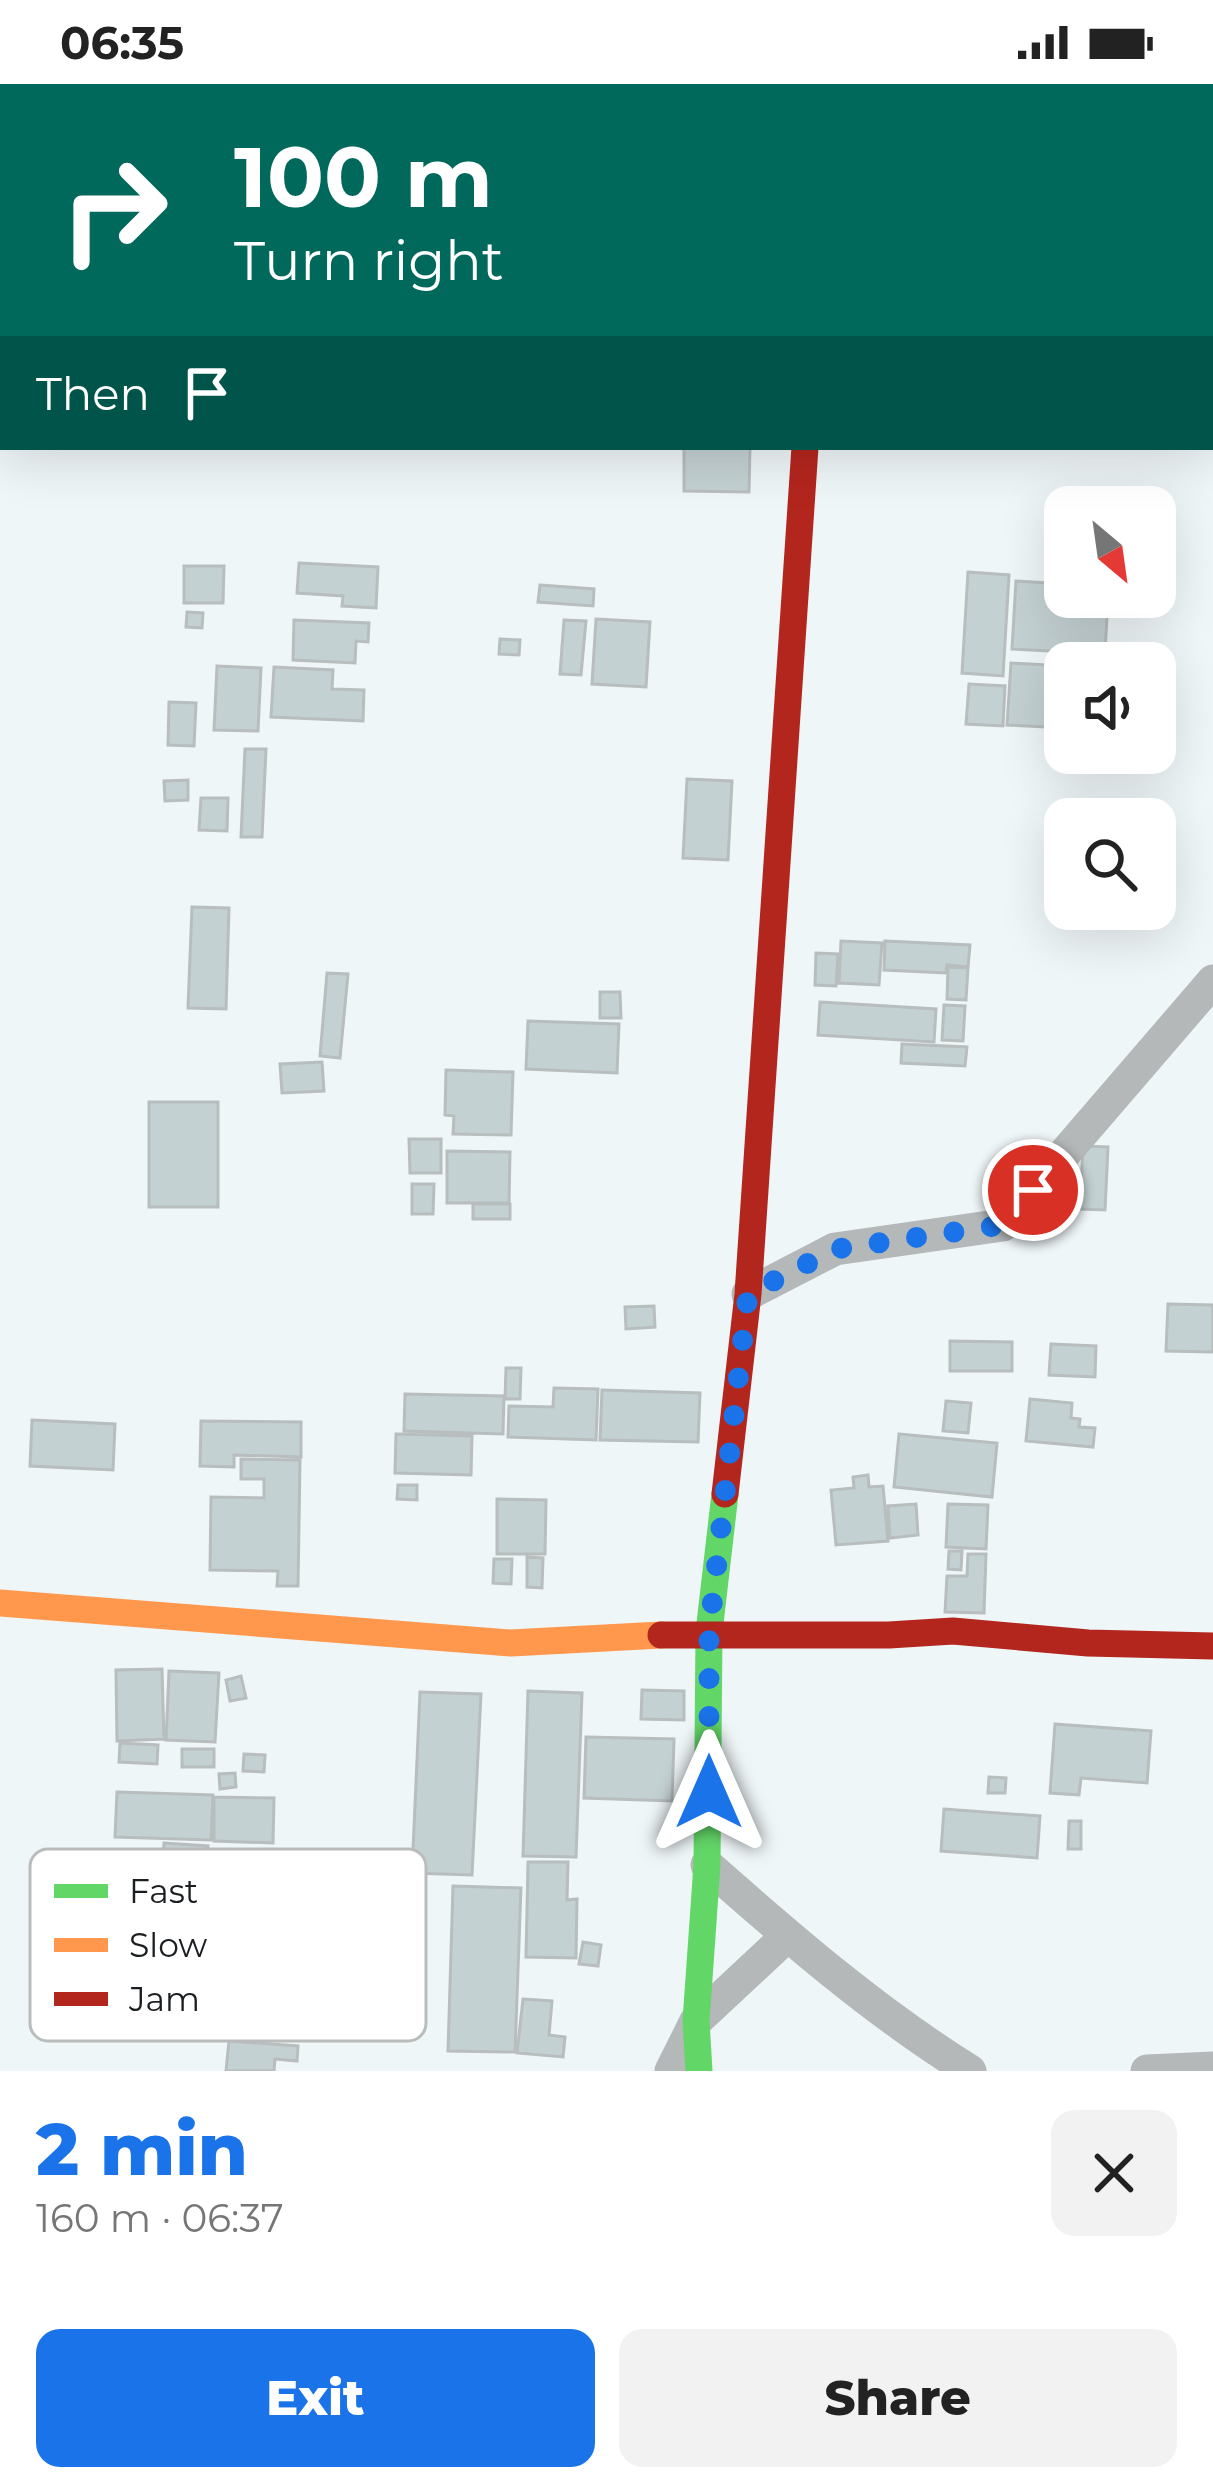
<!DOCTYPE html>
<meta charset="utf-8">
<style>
body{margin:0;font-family:Montserrat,sans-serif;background:#f2f2f2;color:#222;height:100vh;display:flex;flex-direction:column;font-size:45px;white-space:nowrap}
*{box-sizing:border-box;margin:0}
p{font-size:39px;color:#767676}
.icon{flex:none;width:66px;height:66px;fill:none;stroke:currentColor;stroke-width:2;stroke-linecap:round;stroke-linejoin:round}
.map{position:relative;height:1987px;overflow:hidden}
.sheet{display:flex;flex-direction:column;background:#fff;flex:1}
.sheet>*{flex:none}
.hud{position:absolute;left:0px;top:0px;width:1215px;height:366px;box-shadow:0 12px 48px #0002;background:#00695c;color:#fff;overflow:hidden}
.needle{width:78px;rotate:151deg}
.tools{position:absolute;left:1044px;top:402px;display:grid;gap:24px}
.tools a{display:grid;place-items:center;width:132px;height:132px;border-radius:24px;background:#fff;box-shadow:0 12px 48px #0002;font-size:60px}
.pin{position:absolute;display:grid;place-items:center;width:102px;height:102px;color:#fff;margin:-51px;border:6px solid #fff;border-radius:50%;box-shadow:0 3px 12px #0007}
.me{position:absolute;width:132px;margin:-66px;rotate:0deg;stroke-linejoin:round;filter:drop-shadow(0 0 9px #0008)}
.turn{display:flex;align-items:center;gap:42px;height:252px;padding:0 36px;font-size:54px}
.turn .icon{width:156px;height:156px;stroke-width:2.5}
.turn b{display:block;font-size:84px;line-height:102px}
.then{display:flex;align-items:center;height:114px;padding:0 36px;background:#0003;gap:24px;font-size:45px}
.round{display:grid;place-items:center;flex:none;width:126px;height:126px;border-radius:24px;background:#f2f2f2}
.overview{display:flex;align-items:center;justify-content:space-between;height:204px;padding:0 36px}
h1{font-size:72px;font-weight:800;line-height:90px;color:#1a73e8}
.primary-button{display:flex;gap:24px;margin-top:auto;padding:24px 36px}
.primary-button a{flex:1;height:138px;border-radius:24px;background:#1a73e8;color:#fff;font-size:48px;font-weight:800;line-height:138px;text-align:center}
.primary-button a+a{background:#f2f2f2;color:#222}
.status{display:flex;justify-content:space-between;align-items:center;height:84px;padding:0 60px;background:#fff;direction:ltr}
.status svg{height:33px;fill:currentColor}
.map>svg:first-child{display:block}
.building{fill:#c4d1d2;stroke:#b8bdbe;stroke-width:3}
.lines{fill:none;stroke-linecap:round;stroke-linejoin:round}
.street{stroke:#b5b8b9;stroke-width:33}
.fast{stroke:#63d668;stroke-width:27}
.slow{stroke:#ff974d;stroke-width:27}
.jam{stroke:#b3261e;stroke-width:27}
.route{stroke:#1a73e8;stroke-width:21;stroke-dasharray:0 37.8}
.key{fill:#fff;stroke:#babcbc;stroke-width:3}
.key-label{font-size:33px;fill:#1a1e20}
</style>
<div class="status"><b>06:35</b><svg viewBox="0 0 49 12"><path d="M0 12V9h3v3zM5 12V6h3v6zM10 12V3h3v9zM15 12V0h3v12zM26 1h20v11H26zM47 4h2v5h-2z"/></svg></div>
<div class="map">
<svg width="1213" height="1987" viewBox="0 0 1213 1987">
<rect width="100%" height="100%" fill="#eff6f8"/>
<path class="building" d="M684 363H750L749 408 684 407Z
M299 479 378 483 376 524 342 522 343 512 297 509Z
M184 482H224L223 519H184Z
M968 488 1009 491 1003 592 962 589Z
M1016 497 1065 500V513H1108L1105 570 1012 565Z
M540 501 594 505 593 522 538 518Z
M187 528 203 529 202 544 186 543Z
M596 535 650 538 646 603 592 600Z
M294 536 369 539 368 558 356 557 355 579 293 576Z
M564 536 586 537 581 591 560 590Z
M500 555 520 556 519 571 499 570Z
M1011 579 1065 582V644L1007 641Z
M217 582 261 584 258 647 214 646Z
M274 583 333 586 332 605 364 606 363 637 271 633Z
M969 600 1005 602 1003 642 966 640Z
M169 618 196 619 194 662 168 661Z
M245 665H266L262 753H241Z
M687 695 732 697 728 776 683 774Z
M188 696V716L165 717 164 697Z
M201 714H228L227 747 199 746Z
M192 823 229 824 226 925 188 924Z
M841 857 882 859 879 901 839 899Z
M885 857 970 861 968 883 947 881 946 889 884 886Z
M816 869 838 870 836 902 815 901Z
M948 883 968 884 966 916 947 915Z
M327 889 348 890 340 974 320 972Z
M600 908H620L621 934H600Z
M820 918 936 925 934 958 818 951Z
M944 921 965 922 963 957 942 956Z
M528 937 619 940 617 989 526 985Z
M902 960 967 963 965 982 901 979Z
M322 978 324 1007 282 1009 280 980Z
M446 986 513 988 511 1051 453 1050 454 1032 445 1031Z
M149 1018H218V1123H149Z
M409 1055H441V1089H410Z
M1083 1062 1108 1063 1105 1126 1080 1125Z
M447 1067 510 1068 509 1119H447Z
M412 1100H434L433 1130H412Z
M473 1120H510V1135H473Z
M1168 1220 1213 1221V1268L1166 1267Z
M654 1222 655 1243 626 1245 625 1223Z
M950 1257 1012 1258V1287H950Z
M1051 1260 1096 1262 1095 1293 1049 1291Z
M506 1284H521L520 1315H505Z
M554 1304 598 1305 596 1356 508 1353 509 1322 553 1323Z
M602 1306 700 1309 698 1358 600 1356Z
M405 1310 504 1312 503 1350 404 1347Z
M1030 1315 1072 1319 1071 1334 1080 1335 1079 1343 1095 1344 1093 1363 1026 1357Z
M946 1317 971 1319 968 1349 943 1347Z
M32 1336 115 1340 113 1386 30 1382Z
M201 1337 301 1338V1373L234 1371V1383L200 1382Z
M396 1350 472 1352 471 1391 395 1389Z
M899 1350 997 1359 992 1413 894 1403Z
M241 1375 300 1376 298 1502H277L278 1487 210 1486 211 1413 264 1414V1395H241Z
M868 1391 869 1403 883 1402 888 1457 836 1461 831 1406 854 1404 853 1393Z
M398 1401H417V1416L397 1415Z
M497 1415 546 1416 545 1470H497Z
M916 1420 918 1451 890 1454 888 1422Z
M948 1420 988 1421 986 1465 946 1463Z
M949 1467H962L961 1486 948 1485Z
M968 1470H986L984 1529 945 1528 947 1492H967Z
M527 1473 543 1474 542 1504 527 1503Z
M494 1475H512L511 1500 493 1499Z
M162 1585 164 1655 117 1657 116 1586Z
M169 1587 219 1589 215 1658 166 1656Z
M241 1592 246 1614 230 1617 226 1596Z
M642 1606 684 1607V1636L641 1635Z
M528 1607 582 1609 576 1773 523 1772Z
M420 1608 481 1610 472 1791 412 1789Z
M1055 1640 1151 1647 1147 1699 1081 1694 1079 1711 1050 1709Z
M586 1653 674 1655 672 1717 584 1714Z
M120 1659 158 1661 157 1680 119 1678Z
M182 1665H214V1683H182Z
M244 1670 265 1671 264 1688 243 1687Z
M235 1689 236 1703 220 1705 219 1690Z
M989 1693 1006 1694 1005 1709H988Z
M117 1708 213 1711 211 1756 115 1753Z
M214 1713 274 1714 273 1759 214 1757Z
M944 1725 1040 1732 1037 1774 941 1767Z
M1069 1737H1081V1765H1068Z
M164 1759 208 1762 201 1854 157 1851Z
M528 1778H568L567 1816 577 1815 576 1874 526 1873Z
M453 1802 521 1804 515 1968 448 1967Z
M583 1858 601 1861 598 1882 579 1880Z
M523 1915 552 1917 549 1951 565 1953 563 1973 517 1969Z
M229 1957 298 1962 297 1977 275 1975 274 1987H226Z"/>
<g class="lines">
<path class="street" d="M0 21H3
M1212 97H1213
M748 1210 835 1165 1003 1141 1213 897
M707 1781C791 1855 875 1928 970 1987
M671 1987 696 1937 787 1852
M1147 1987 1213 1984"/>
<path class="fast" d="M699 1987 696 1937 707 1781 709 1548 725 1410"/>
<path class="slow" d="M0 1519 511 1559 661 1551"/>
<path class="jam" d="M725 1410 748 1210 805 363
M661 1551H889L953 1547 1088 1559 1213 1562"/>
</g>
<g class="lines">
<path class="route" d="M709 1708V1548L748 1210 836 1165 1003 1141 1033 1106"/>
</g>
<rect x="30" y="1765" width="396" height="192" rx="18" class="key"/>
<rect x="54" y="1800" width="54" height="14" fill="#63d668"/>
<rect x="54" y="1854" width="54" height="14" fill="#ff974d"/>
<rect x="54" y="1908" width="54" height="14" fill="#b3261e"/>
<g class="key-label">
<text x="129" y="1819">Fast</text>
<text x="129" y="1873">Slow</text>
<text x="129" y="1927">Jam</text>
</g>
</svg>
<div class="tools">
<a><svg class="needle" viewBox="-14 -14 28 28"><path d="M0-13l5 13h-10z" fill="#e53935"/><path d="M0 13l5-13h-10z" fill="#767676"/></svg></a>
<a><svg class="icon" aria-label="sound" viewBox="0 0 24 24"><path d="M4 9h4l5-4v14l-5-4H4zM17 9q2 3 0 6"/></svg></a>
<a><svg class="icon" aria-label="search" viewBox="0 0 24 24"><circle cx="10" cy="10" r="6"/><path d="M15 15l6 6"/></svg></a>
</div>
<div class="pin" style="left:1033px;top:1106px;background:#d93025"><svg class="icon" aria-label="arrive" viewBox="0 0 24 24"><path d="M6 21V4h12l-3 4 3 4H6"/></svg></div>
<svg class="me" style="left:709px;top:1708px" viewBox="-20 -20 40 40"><path d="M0-17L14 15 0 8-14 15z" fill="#1a73e8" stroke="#fff" stroke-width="4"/></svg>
<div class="hud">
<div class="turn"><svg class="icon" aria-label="right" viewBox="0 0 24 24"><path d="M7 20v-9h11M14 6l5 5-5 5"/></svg><div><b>100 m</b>Turn right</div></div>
<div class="then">Then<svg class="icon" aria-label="arrive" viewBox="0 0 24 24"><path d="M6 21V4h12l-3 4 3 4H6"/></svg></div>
</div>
</div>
<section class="sheet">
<div class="overview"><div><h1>2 min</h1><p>160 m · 06:37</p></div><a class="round"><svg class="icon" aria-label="close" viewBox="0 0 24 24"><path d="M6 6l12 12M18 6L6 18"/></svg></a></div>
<div class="primary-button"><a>Exit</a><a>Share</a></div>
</section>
